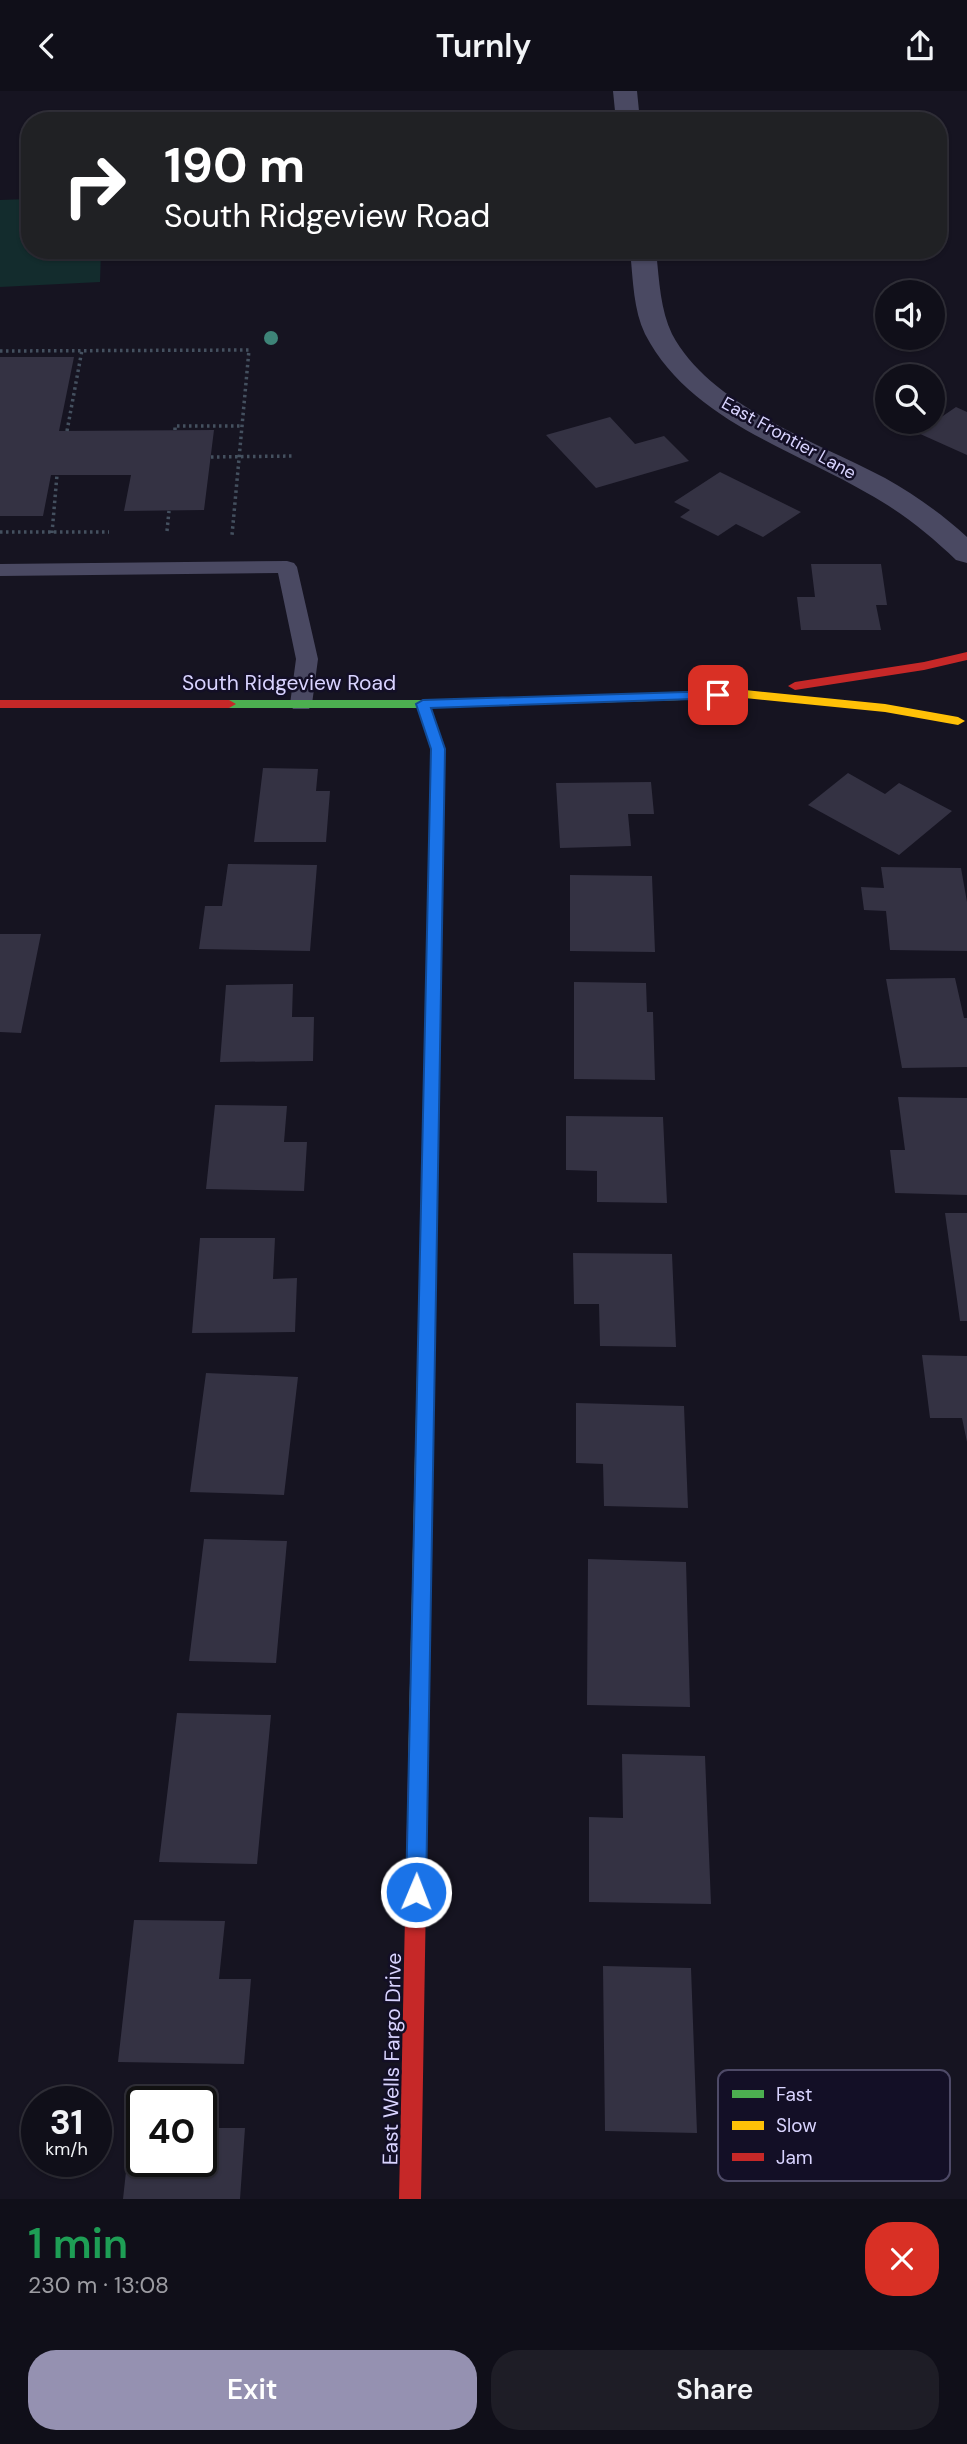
<!DOCTYPE html>
<meta charset="utf-8">
<style>
body{margin:0;font-family:"DM Sans",sans-serif;background:#1e1d26;color:#f1f3f6;height:100vh;display:flex;flex-direction:column;font-size:26px;white-space:nowrap}
*{box-sizing:border-box;margin:0}
p{font-size:23px;color:#9c9ca2}
.icon{flex:none;width:38px;height:38px;fill:none;stroke:currentColor;stroke-width:2;stroke-linecap:round;stroke-linejoin:round}
.map{position:relative;height:2108px;overflow:hidden}
.sheet{display:flex;flex-direction:column;background:#100f19;flex:1}
.sheet>*{flex:none}
.top-card{position:absolute;left:21px;top:21px;width:926px;height:147px;border-radius:28px;box-shadow:0 2px 5px #0004,0 0 0 2px #302f38;background:#202124;color:#fff;overflow:hidden}
.tools{position:absolute;left:875px;top:189px;display:grid;gap:14px}
.tools a{display:grid;place-items:center;width:70px;height:70px;border-radius:50%;background:#100f19;box-shadow:0 2px 5px #0004,0 0 0 2px #302f38;font-size:35px}
.speed{position:absolute;left:21px;top:1995px;display:flex;gap:14px;font-size:35px;font-weight:700;text-align:center}
.speed>*{display:grid;place-content:center;width:91px;height:91px;border-radius:50%;background:#100f19;box-shadow:0 2px 5px #0004,0 0 0 2px #302f38;line-height:1}
.speed small{font-size:18px;font-weight:400}
.speed .limit{border:4px solid #111;border-radius:10px;background:#fff;color:#111}
.pin{position:absolute;display:grid;place-items:center;width:60px;height:60px;color:#fff;margin:-30px;border-radius:14px;box-shadow:0 4px 10px #0006}
.me{position:absolute;width:77px;margin:-38px;rotate:1deg;stroke-linejoin:round;filter:drop-shadow(0 0 5px #0008)}
.turn{display:flex;align-items:center;gap:24px;height:147px;padding:0 28px;font-size:32px}
.turn .icon{width:91px;height:91px;stroke-width:2.5}
.turn b{display:block;font-size:49px;line-height:60px}
.round{display:grid;place-items:center;flex:none;width:74px;height:74px;border-radius:28px;background:#1e1d26}
.overview{display:flex;align-items:center;justify-content:space-between;height:119px;padding:0 28px}
h1{font-size:42px;font-weight:600;line-height:52px;color:#1e9e55}
.action{display:flex;gap:14px;margin-top:auto;padding:14px 28px}
.action a{flex:1;height:80px;border-radius:28px;background:#9591b1;color:#fff;font-size:28px;font-weight:600;line-height:80px;text-align:center}
.action a+a{background:#1e1d26;color:#f1f3f6}
header{display:flex;justify-content:space-between;align-items:center;height:91px;padding:0 28px;background:#100f19;font-size:32px;font-weight:600}
.map>svg:first-child{display:block}
.green{fill:#132c2d}
.building{fill:#343243}
.lines{fill:none;stroke-linecap:round;stroke-linejoin:round}
.path{stroke:#44505f;stroke-width:3.5;stroke-dasharray:2.5 3.5;stroke-linecap:butt}
.lane{fill:#4a4962;fill-rule:evenodd}
.street{fill:#4a4962;fill-rule:evenodd}
.fast{fill:#4caf50;fill-rule:evenodd}
.slow{fill:#ffc107;fill-rule:evenodd}
.jam{fill:#c62828;fill-rule:evenodd}
.tree{fill:#3e8478}
.route{fill:#1a73e8;stroke:#114b97;stroke-width:2}
.labels{text-anchor:middle;dominant-baseline:central;stroke-width:5;stroke-linejoin:round;paint-order:stroke}
.far-street-label{font-size:18px;fill:#d9d4ff;stroke:#130f26}
.street-label{font-size:21px;fill:#d9d4ff;stroke:#130f26}
.key{fill:#130f26;stroke:#4e4a67;stroke-width:2}
.key-label{font-size:19px;fill:#d9d4ff}
</style>
<header><svg class="icon" aria-label="back" viewBox="0 0 24 24"><path d="M15 5l-7 7 7 7"/></svg>Turnly<svg class="icon" aria-label="share" viewBox="0 0 24 24"><path d="M12 15V3M7 8l5-5 5 5M5 13v7h14v-7"/></svg></header>
<div class="map">
<svg width="967" height="2108" viewBox="0 0 967 2108">
<rect width="100%" height="100%" fill="#161421"/>
<path class="green" d="M30 108V159H101L100 191 0 196V109Z"/>
<path class="building" d="M0 266H74L59 340 214 339 204 419 124 420 131 384H51L43 425H0Z
M956 316 967 321V364L918 342Z
M610 326 635 353 664 345 689 370 596 397 546 344Z
M720 381 801 421 763 446 736 433 718 445 680 426 690 419 674 411Z
M811 473H881L887 514H876L881 539H801L797 506H815Z
M263 677 318 678 316 700H330L326 751H254Z
M848 682 885 703 899 692 952 720 899 764 808 714Z
M651 691 654 723H628L631 755 560 757 556 692Z
M228 773 317 774 310 860 199 858 205 815H222Z
M881 776 961 777 967 811V860L890 859 886 820 864 819 861 796 884 797Z
M570 784 652 785 655 861 570 860Z
M0 843H41L21 942 0 941Z
M955 887 964 927H967V976L902 977 886 888Z
M574 891 646 892 647 921H653L655 989 574 988Z
M293 893 292 926H314L313 970 220 971 226 894Z
M898 1006 967 1007V1104L895 1102 890 1059H905Z
M215 1014 287 1015 284 1051H307L304 1100 206 1098Z
M566 1025 663 1026 667 1112 597 1111V1080L566 1079Z
M945 1122H967V1230H960Z
M200 1147H275L273 1188 297 1187 295 1241 192 1242Z
M573 1162 672 1163 676 1256 600 1255 599 1213H574Z
M922 1264 967 1265V1351L962 1327H930Z
M206 1282 298 1286 284 1404 190 1401Z
M576 1312 684 1315 688 1417 604 1415 603 1373 576 1372Z
M204 1448 287 1450 276 1572 189 1570Z
M588 1468 686 1471 690 1616 587 1614Z
M177 1622 271 1624 257 1773 159 1771Z
M622 1663 705 1665 711 1813 589 1811V1726L623 1727Z
M134 1829 225 1830 219 1888H251L244 1973 118 1971Z
M603 1875 691 1877 697 2042 605 2040Z
M131 2035 142 2036V2070H201V2037H245L240 2108H123Z"/>
<g class="lines">
<path class="path" d="M0 260 249 259 232 444
M175 339V335H242
M67 340 82 259
M211 366 295 365
M167 440 169 420
M0 441H109
M52 442 57 384"/>
<path class="lane" d="M287 470 294 472 297 476 318 568 312 613 309 618H293L290 613 296 568 278 482 0 485V473Z"/>
<path class="street" d="M613 0H637L640 30H616Z
M630 159H656C659 187 660 218 672 243 710 315 817 351 885 387 915 404 942 423 967 446V472L956 469C929 443 900 420 867 402 790 357 689 328 645 243 633 218 633 187 630 159Z"/>
<path class="fast" d="M586 604 591 605V611L423 617H229L222 613 229 609H423Z
M433 913 440 918 433 1364 430 1369 424 1371 418 1369 415 1364 426 918Z"/>
<path class="slow" d="M745 599 885 613 958 626 965 630 958 634 885 621 745 607 586 612 579 608 586 604Z
M424 1357 430 1359 433 1364 428 1684 425 1690 418 1693 411 1690 408 1684 415 1364 418 1359Z"/>
<path class="jam" d="M967 561V569L924 579 795 599 788 595 795 591 924 571Z
M0 609H229L236 613 229 617H0Z
M423 609 430 613 445 658 440 918 433 923 426 918 431 658 416 613Z
M418 1675 425 1678 428 1684 421 2108H399L408 1684 411 1678Z"/>
</g>
<circle class="tree" cx="271" cy="247" r="7"/>
<path class="route" d="M718 600 725 604 723 607 431 617 445 658 426 1801 423 1808 416 1811 409 1808 406 1801 431 658 416 613 423 609Z"/>
<g class="labels">
<g class="far-street-label">
<text transform="translate(789 347) rotate(29)">East Frontier Lane</text>
</g>
<g class="street-label">
<text x="289" y="592">South Ridgeview Road</text>
<text transform="translate(392 1968) rotate(-89)">East Wells Fargo Drive</text>
</g>
</g>
<rect x="718" y="1979" width="232" height="111" rx="10" class="key"/>
<rect x="732" y="1999" width="32" height="8" fill="#4caf50"/>
<rect x="732" y="2030" width="32" height="9" fill="#ffc107"/>
<rect x="732" y="2062" width="32" height="8" fill="#c62828"/>
<g class="key-label">
<text x="776" y="2010">Fast</text>
<text x="776" y="2041">Slow</text>
<text x="776" y="2073">Jam</text>
</g>
</svg>
<div class="tools">
<a><svg class="icon" aria-label="sound" viewBox="0 0 24 24"><path d="M4 9h4l5-4v14l-5-4H4zM17 9q2 3 0 6"/></svg></a>
<a><svg class="icon" aria-label="search" viewBox="0 0 24 24"><circle cx="10" cy="10" r="6"/><path d="M15 15l6 6"/></svg></a>
</div>
<div class="speed"><div>31<small>km/h</small></div><div class="limit">40</div></div>
<div class="pin" style="left:718px;top:604px;background:#d93025"><svg class="icon" aria-label="arrive" viewBox="0 0 24 24"><path d="M6 21V4h12l-3 4 3 4H6"/></svg></div>
<svg class="me" style="left:416px;top:1801px" viewBox="-20 -20 40 40"><circle r="17" fill="#1a73e8" stroke="#fff" stroke-width="3"/><path d="M0-11L8 9 0 5-8 9z" fill="#fff"/></svg>
<div class="top-card">
<div class="turn"><svg class="icon" aria-label="right" viewBox="0 0 24 24"><path d="M7 20v-9h11M14 6l5 5-5 5"/></svg><div><b>190 m</b>South Ridgeview Road</div></div>
</div>
</div>
<section class="sheet">
<div class="overview"><div><h1>1 min</h1><p>230 m · 13:08</p></div><a class="round" style="background:#d93025;color:#fff"><svg class="icon" aria-label="close" viewBox="0 0 24 24"><path d="M6 6l12 12M18 6L6 18"/></svg></a></div>
<div class="action"><a>Exit</a><a>Share</a></div>
</section>
